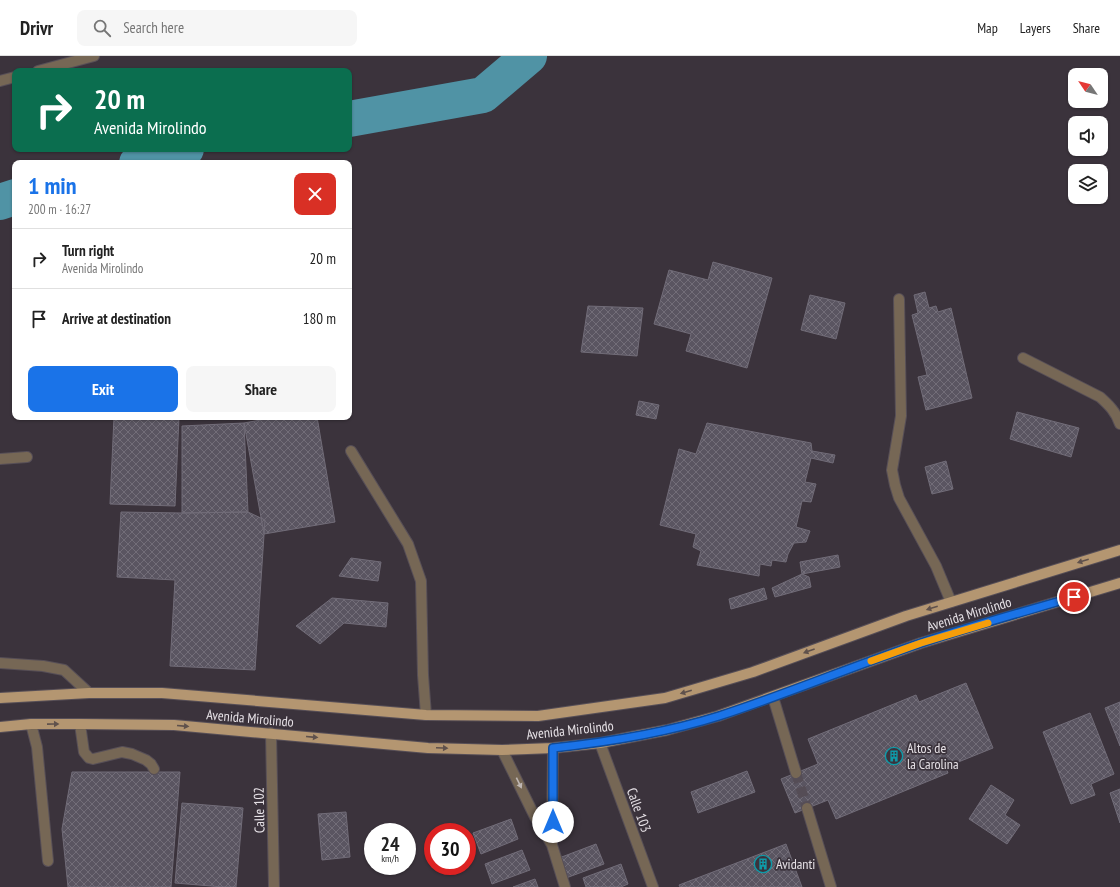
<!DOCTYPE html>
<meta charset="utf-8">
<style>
body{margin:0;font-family:"PT Sans Narrow",sans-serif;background:#f6f6f6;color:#222;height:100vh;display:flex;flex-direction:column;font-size:15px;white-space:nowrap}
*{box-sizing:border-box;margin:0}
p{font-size:13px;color:#767676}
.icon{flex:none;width:22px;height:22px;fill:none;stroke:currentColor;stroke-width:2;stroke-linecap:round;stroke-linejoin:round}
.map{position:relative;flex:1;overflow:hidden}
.sheet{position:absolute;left:12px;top:104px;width:340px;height:260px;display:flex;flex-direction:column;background:#fff;border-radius:8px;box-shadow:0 1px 3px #0004}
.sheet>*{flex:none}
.hud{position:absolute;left:12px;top:12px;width:340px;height:84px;border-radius:8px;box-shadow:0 1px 3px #0004;background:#0b6e4f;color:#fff;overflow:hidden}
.needle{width:26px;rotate:305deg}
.controls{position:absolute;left:1068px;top:12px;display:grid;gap:8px}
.controls a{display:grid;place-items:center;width:40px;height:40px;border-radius:8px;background:#fff;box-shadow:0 1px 3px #0004;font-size:20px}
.speed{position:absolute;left:364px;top:767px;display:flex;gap:8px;font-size:20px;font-weight:700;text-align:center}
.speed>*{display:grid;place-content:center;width:52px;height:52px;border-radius:50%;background:#fff;box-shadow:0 1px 3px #0004;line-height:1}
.speed small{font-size:10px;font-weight:400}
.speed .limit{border:6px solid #d22;background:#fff;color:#111}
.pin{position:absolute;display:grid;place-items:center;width:34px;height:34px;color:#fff;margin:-17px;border:2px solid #fff;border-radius:50%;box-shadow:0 1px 4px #0007}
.me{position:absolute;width:44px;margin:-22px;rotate:0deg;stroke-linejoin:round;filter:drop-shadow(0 0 3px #0008)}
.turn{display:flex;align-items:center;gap:14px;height:84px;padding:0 16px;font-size:18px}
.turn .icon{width:52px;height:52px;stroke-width:2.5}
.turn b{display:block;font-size:28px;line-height:34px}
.round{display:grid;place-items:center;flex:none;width:42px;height:42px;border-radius:8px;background:#f6f6f6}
.overview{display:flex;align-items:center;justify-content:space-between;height:68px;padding:0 16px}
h1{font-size:24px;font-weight:700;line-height:30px;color:#1a73e8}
.cta{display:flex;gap:8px;margin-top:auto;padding:8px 16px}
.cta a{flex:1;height:46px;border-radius:8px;background:#1a73e8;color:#fff;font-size:16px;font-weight:700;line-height:46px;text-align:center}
.cta a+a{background:#f6f6f6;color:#222}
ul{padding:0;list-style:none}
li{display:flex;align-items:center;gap:12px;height:60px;padding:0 16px;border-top:1px solid #e0e0e0}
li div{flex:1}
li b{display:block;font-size:15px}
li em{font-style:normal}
header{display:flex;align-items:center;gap:24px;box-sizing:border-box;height:56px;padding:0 20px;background:#fff;border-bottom:1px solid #e0e0e0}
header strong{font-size:19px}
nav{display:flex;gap:22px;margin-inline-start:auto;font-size:14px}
.search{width:280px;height:36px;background:#f6f6f6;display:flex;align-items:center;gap:10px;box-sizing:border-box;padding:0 14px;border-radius:8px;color:#767676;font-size:15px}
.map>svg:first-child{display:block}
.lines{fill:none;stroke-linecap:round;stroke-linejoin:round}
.river{stroke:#5093a5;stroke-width:36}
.building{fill:url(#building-cross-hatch);stroke:#716c78}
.street-tunnel{stroke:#554d56;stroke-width:10;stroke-dasharray:10 5;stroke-linecap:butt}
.lane-casing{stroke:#574f57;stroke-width:12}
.street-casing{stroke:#574f57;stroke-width:12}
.primary-casing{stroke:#574f57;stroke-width:12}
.lane{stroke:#766755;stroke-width:10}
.street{stroke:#766755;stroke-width:10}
.primary{stroke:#b49671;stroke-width:10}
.oneway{fill:#5f514c}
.oneway2{fill:#bfb7b4}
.route-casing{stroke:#114b97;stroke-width:10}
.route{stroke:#1a73e8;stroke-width:7}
.slow{stroke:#f59e0b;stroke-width:7}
.labels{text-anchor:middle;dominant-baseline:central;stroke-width:3.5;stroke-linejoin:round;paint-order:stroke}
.street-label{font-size:14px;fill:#e7e2e7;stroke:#3b333c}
.poi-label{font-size:14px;fill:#e7e2e7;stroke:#3b333c;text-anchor:start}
</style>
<header>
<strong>Drivr</strong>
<div class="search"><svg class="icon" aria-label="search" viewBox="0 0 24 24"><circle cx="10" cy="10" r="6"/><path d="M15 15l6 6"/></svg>Search here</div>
<nav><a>Map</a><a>Layers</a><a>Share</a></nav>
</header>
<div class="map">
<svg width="1120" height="831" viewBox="0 0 1120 831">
<defs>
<pattern id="building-cross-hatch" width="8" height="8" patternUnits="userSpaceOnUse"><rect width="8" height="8" fill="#5a5561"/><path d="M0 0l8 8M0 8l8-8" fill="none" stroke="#726d78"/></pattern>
</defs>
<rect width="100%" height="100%" fill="#3b333c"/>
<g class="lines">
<path class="river" d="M349 63 483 39 529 0
M137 107 186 93
M0 146 15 141"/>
</g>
<path class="building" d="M713 206 772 222 747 312 686 295 691 278 654 268 669 214 708 224Z
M925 236 929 252 936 250 938 256 951 252 972 342 926 354 918 321 927 319 912 259 918 257 914 239Z
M810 239 845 247 836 283 801 274Z
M588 250 643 252 637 300 581 296Z
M639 345 659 349 656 363 636 359Z
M1017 356 1079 372 1071 401 1010 383Z
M114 361H179L175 450 110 448Z
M277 361H317L335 466 264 478 244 367Z
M244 367 248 456 182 457V370Z
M707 367 811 387 812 395 835 399 833 407 811 402 805 426 816 428 811 446 802 445 796 471 810 475 806 486 794 487 788 498 786 506 772 504 771 510 760 508 759 520 697 509 701 495 693 491 696 478 660 469 679 393 696 398Z
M946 405 953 433 932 438 925 411Z
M121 456 182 457 248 456 265 464 255 614 170 610 175 524 117 521Z
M838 499 840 511 802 518 800 506Z
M351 502 381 506 378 525 339 520Z
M802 518 809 521 811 531 775 541 772 532Z
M764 532 767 543 731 553 729 543Z
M332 542 388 547 386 571 344 567 320 588 296 570Z
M966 627 993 692 946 711 948 717 836 763 828 744 795 757 781 723 818 708 808 683 916 639 919 646Z
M1120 646V690L1105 652Z
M1090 657 1114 718 1091 728 1095 739 1071 748 1043 676Z
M747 715 755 736 698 757 691 736Z
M72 716H180L171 831H68L62 773Z
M991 729 1014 744 1005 759 1020 769 1007 788 969 763Z
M1120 733V767L1110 737Z
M182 747 243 752 236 831H223L175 827Z
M346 756 350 801 322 804 318 758Z
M511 763 518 783 481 798 473 777Z
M596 788 604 808 566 822 559 802Z
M786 788 802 831H680L679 829Z
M522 794 530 814 492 828 485 808Z
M621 808 628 828 621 831H586L583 822Z
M535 823 538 831H513Z"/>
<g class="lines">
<path class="street-tunnel" d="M796 717 807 752"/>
<defs>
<path id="lane" d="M899 243 901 360 892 414 895 429 899 442 936 510 951 546
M1023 302 1100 341C1109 349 1116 356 1120 368
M351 395 408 488 421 525 423 619 426 659
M0 403 27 401
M0 607 43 610 64 614 89 637
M31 668 37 691 48 805
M80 668 84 696 89 702 93 703 122 696 132 698 146 704 151 708 154 713
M600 687 653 831"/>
<path id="street" d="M38 15 94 0
M0 25 15 21
M773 641 796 717
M271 677 274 831
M502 694 535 761 552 789 565 831
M807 752 831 831
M552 789 553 692"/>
<path id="primary" d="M0 642 89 637H162L426 659 538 660 665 642 753 616 906 560 1120 494
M0 671 31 668H80L174 669 428 692 502 694 553 692 600 687 667 674 718 660 921 587 1120 527"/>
</defs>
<use href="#lane" class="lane-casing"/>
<use href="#street" class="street-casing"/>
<use href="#primary" class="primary-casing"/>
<use href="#lane" class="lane"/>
<use href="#street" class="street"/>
<use href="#primary" class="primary"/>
</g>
<defs><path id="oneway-solid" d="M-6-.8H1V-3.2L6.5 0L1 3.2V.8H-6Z"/></defs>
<g class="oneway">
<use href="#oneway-solid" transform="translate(1083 505) rotate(163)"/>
<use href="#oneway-solid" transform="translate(932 552) rotate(163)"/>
<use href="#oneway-solid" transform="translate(809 595) rotate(160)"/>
<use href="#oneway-solid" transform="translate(686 636) rotate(164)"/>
<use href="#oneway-solid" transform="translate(53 668) rotate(-1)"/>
<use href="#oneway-solid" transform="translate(183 670) rotate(5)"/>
<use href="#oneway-solid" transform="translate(312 681) rotate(5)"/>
<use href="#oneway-solid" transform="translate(442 692) rotate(2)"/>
</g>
<use class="oneway2" href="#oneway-solid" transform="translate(519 727) rotate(64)"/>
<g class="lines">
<defs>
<path id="route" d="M553 766V692C609 686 665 677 719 660 787 638 853 610 921 587 971 570 1023 556 1074 541"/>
</defs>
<use href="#route" class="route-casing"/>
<use href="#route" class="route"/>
<path class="slow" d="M871 605 921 587 988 567"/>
</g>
<defs>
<symbol id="building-ring" viewBox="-11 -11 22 22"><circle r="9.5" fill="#3b333c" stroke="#0f9aa8" stroke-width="1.5"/><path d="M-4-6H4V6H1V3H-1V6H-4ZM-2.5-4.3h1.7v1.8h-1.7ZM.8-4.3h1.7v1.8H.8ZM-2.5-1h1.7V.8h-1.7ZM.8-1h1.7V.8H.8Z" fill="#0f9aa8"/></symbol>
</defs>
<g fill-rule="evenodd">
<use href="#building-ring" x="884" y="690" width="20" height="20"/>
<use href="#building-ring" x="753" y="798" width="20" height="20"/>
</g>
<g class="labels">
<g class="street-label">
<text transform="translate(969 558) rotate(-17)">Avenida Mirolindo</text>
<text transform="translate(250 662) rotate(5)">Avenida Mirolindo</text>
<text transform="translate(570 674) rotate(-6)">Avenida Mirolindo</text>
<text transform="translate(259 754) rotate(-91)">Calle 102</text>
<text transform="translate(639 754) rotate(70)">Calle 103</text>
</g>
<g class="poi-label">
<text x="907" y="692">Altos de<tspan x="907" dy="16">la Carolina</tspan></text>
<text x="776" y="808">Avidanti</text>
</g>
</g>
</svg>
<div class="controls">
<a><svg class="needle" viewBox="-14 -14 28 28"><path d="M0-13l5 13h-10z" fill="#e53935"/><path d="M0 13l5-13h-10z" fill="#767676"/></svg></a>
<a><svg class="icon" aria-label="sound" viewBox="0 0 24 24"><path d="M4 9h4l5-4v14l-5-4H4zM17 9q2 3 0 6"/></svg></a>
<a><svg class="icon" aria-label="layers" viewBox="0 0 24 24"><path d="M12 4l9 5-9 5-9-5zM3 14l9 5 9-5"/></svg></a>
</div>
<div class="speed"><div>24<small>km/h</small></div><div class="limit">30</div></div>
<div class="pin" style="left:1074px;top:541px;background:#d93025"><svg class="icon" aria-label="arrive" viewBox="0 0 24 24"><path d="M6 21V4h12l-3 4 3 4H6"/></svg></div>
<svg class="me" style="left:553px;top:766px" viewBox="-20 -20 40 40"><circle r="19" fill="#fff"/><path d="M0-13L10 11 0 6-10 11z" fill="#1a73e8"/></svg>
<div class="hud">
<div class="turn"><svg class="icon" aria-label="right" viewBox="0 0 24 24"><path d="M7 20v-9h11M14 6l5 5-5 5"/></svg><div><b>20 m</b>Avenida Mirolindo</div></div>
</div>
<section class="sheet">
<div class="overview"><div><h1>1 min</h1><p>200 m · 16:27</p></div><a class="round" style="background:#d93025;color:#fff"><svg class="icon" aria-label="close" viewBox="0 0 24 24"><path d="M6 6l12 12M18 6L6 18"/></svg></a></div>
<ul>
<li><svg class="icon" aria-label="right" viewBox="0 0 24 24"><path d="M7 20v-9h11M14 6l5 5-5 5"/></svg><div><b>Turn right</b><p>Avenida Mirolindo</p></div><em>20 m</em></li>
<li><svg class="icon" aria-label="arrive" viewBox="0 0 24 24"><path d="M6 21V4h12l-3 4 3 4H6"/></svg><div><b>Arrive at destination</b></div><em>180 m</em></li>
</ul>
<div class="cta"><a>Exit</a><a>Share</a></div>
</section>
</div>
